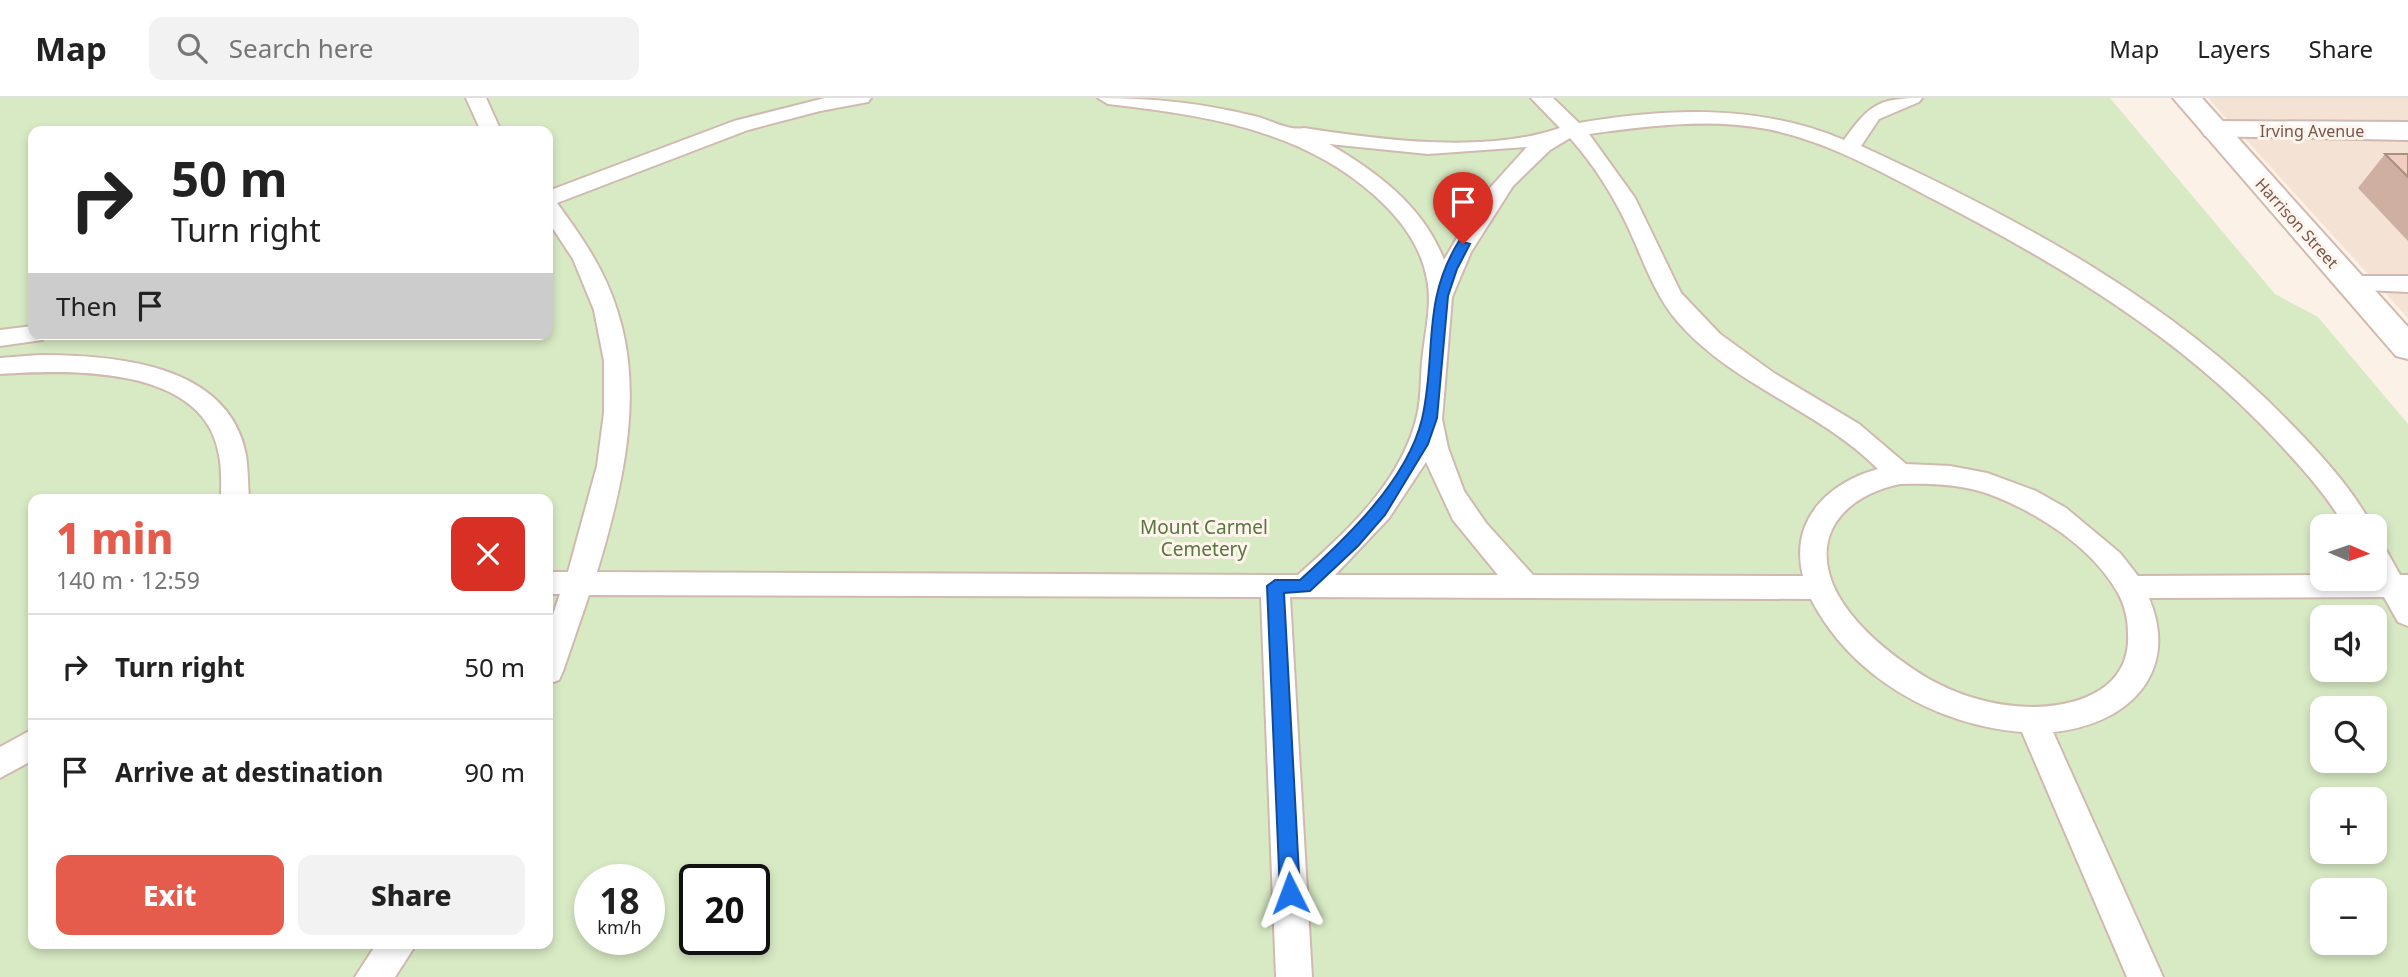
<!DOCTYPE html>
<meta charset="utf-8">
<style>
body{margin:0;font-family:"Noto Sans",sans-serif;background:#f2f2f2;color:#222;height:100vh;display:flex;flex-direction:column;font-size:26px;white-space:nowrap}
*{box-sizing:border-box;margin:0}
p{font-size:23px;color:#767676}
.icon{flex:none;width:38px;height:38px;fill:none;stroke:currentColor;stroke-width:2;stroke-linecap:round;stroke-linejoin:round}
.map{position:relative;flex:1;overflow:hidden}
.details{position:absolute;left:28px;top:396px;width:525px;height:455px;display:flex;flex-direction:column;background:#fff;border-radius:14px;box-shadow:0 4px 10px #0003}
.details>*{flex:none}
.banner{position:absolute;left:28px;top:28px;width:525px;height:214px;border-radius:14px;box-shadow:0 4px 10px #0003;background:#fff;color:#222;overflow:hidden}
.needle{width:46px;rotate:92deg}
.fabs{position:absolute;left:2310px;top:416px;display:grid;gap:14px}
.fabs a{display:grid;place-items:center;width:77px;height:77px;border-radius:14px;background:#fff;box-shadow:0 4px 10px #0003;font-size:35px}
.speed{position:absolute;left:574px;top:766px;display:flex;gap:14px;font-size:35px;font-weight:700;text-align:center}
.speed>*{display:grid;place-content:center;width:91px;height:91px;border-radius:50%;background:#fff;box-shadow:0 4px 10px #0003;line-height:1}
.speed small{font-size:18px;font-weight:400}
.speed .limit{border:4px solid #111;border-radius:10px;background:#fff;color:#111}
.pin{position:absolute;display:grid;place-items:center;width:60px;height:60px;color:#fff;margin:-72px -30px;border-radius:50% 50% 50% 0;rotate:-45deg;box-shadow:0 0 7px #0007}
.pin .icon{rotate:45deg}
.me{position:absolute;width:77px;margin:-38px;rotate:357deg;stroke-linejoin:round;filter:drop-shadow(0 0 5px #0008)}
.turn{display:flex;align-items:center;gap:24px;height:147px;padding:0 28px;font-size:32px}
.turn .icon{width:91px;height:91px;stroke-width:2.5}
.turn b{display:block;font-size:49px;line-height:60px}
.then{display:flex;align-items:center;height:66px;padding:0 28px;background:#0003;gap:14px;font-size:26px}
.round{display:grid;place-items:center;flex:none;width:74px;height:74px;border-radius:14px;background:#f2f2f2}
.head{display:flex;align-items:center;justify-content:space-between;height:119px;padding:0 28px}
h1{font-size:42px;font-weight:800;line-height:52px;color:#e55c4c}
.primary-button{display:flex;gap:14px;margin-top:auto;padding:14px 28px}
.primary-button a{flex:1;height:80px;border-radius:14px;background:#e55c4c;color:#fff;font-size:28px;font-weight:800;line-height:80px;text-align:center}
.primary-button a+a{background:#f2f2f2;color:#222}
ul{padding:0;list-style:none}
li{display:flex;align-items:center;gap:21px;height:105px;padding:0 28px;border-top:2px solid #e0e0e0}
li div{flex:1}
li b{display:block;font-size:26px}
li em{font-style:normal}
header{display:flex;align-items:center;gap:42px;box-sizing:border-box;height:98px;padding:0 35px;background:#fff;border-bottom:2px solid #e0e0e0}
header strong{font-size:33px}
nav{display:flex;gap:38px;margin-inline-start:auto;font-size:24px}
.search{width:490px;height:63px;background:#f2f2f2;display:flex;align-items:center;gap:18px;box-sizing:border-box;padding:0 24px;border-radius:14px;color:#767676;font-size:26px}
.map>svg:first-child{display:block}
.residential{fill:#f4e2d4}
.green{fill:#d8eac4;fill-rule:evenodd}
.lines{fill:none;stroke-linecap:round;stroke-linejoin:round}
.lane-casing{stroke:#d0b9af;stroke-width:4}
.street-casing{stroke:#d0b9af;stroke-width:4}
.secondary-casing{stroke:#d3b9ac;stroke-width:4}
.lane{fill:#fff;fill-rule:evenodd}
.street{fill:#fff;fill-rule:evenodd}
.secondary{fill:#fff;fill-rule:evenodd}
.wall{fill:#d0afa3}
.building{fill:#f2ccbe;stroke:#a98f85;stroke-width:2}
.route{fill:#1a73e8;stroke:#114b97;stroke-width:2}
.labels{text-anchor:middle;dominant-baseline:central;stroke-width:6;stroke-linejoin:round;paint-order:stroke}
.far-street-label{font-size:16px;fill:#76554b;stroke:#fff5ec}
.park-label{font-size:19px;fill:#567540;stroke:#fff5ec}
</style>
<header>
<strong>Map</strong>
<div class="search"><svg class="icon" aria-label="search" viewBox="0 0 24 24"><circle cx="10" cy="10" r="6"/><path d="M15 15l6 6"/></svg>Search here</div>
<nav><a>Map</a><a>Layers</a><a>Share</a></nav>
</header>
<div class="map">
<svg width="2408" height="879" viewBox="0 0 2408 879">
<rect width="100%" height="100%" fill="#fcf1e6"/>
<path class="residential" d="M2208 0H2408V220Z"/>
<path class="green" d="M0 0H2110L2275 196 2318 219 2408 326V879H0ZM33 33H548V236H33ZM33 401H548V845H33ZM2322 429H2375V481H2322ZM2322 520H2375V572H2322ZM2322 611H2375V663H2322ZM2322 702H2375V754H2322ZM590 782H649V842H590ZM695 782H754V842H695ZM2322 793H2375V845H2322Z"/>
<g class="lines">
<defs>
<path id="lane" d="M466 0H486L501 33H481Z
M825 0H871L868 4 820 13 748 32 557 105C581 138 605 172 617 212 645 297 622 391 597 474L1298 477C1347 433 1401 385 1417 318 1422 297 1420 276 1423 255 1426 230 1432 205 1427 181 1421 147 1399 119 1374 97 1300 31 1204 17 1108 6L1098 0C1153 0 1204 5 1258 19 1272 23 1290 33 1304 30 1382 42 1485 56 1560 30L1531 0H1553L1579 25C1669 10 1758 6 1844 42 1869 7 1878 0 1922 0L1919 4 1879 21 1861 48C2018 120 2174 203 2294 329 2324 360 2352 391 2373 429H2345C2327 397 2301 369 2276 342 2179 238 2062 168 1937 103 1883 75 1828 43 1767 31 1708 20 1649 28 1589 36L1635 100 1681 195 1720 236 1774 275 1859 326 1906 366 1950 368 1987 375 2036 393 2066 410 2120 455 2138 478 2322 477V481H2375V447L2385 450 2400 477H2408V528L2398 524 2384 499 2149 500C2181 576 2126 627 2053 634L2163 879H2127L2022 634C1936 627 1851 579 1811 501L1290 499 1312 879H1276L1261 499 589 497 563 573 559 582 548 586V531L560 496H548V474H568L597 368 604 315V263L594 212 573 161 548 123V93L734 23ZM1570 40C1594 67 1613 97 1628 129 1643 161 1654 196 1677 223 1732 287 1819 312 1878 371 1828 385 1789 422 1803 478L1533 477 1486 425 1464 393 1448 350 1442 321 1452 199 1471 154 1513 88 1550 52ZM1329 46 1428 56 1527 49 1480 101 1444 162C1423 108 1377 74 1329 46ZM1426 364 1453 422 1498 477H1335L1389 420ZM1900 386C1929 385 1961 386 1989 396 2037 414 2092 449 2118 495 2125 508 2128 521 2128 535 2131 590 2081 608 2033 609 1991 609 1948 595 1913 571 1885 552 1855 527 1838 497 1807 439 1843 398 1900 386Z
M2351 178H2408V194L2343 191 2339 186 2343 181Z
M33 228V236H45L42 242 0 248V232Z
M39 257C113 257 229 265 246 357 248 371 248 387 249 401H221C221 387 222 371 219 357 204 266 68 272 0 276V260Z
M33 631V662L0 680V649Z
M377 845H417L395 879H355Z"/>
<path id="street" d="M2215 23 2408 24V42L2205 38 2201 32 2205 26Z"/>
<path id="secondary" d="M2173 0H2202L2408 229V261L2396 258Z"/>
</defs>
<use href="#lane" class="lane-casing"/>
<use href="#street" class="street-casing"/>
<use href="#secondary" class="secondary-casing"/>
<use href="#lane" class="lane"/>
<use href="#street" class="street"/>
<use href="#secondary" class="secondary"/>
</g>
<path class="wall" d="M2385 56H2408V143L2358 90Z"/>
<path class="building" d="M2385 56H2408V79Z"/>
<path class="route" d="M1459 143 1470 146 1457 171 1448 198 1437 320 1428 346 1385 417 1358 448 1310 493 1284 495 1300 795 1297 802 1290 805 1283 802 1280 795 1267 488 1275 482H1300C1346 440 1407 383 1422 321 1437 256 1421 204 1459 143Z"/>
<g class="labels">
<g class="far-street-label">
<text x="2312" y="33">Irving Avenue</text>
<text transform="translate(2297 125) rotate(48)">Harrison Street</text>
</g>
<g class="park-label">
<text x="1204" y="429">Mount Carmel<tspan x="1204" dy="22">Cemetery</tspan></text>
</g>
</g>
</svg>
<div class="fabs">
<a><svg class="needle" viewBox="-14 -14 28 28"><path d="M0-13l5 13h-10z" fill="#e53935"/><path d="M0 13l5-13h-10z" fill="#767676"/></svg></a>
<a><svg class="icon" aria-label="sound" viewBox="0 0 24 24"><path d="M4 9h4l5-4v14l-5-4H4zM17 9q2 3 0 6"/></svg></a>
<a><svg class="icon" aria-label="search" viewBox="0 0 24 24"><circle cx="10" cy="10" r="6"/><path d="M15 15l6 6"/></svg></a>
<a>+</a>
<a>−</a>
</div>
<div class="speed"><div>18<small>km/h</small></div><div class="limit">20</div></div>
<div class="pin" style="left:1463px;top:146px;background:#d93025"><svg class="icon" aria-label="arrive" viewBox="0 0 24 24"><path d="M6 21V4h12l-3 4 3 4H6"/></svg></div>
<svg class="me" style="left:1290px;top:795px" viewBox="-20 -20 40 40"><path d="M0-17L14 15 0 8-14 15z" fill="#1a73e8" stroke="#fff" stroke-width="4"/></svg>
<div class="banner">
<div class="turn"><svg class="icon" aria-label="right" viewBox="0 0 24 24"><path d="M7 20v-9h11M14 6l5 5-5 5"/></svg><div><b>50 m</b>Turn right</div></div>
<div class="then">Then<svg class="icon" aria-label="arrive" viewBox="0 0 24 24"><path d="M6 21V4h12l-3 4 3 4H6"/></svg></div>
</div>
<section class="details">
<div class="head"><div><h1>1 min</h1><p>140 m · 12:59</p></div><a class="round" style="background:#d93025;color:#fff"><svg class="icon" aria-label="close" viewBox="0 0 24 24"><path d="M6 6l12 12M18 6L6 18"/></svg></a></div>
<ul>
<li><svg class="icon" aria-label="right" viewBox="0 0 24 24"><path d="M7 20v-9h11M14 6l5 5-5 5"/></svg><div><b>Turn right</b></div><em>50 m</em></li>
<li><svg class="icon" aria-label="arrive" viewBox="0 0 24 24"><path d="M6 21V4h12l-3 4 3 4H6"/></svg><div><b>Arrive at destination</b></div><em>90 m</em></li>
</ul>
<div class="primary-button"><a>Exit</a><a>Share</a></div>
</section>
</div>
